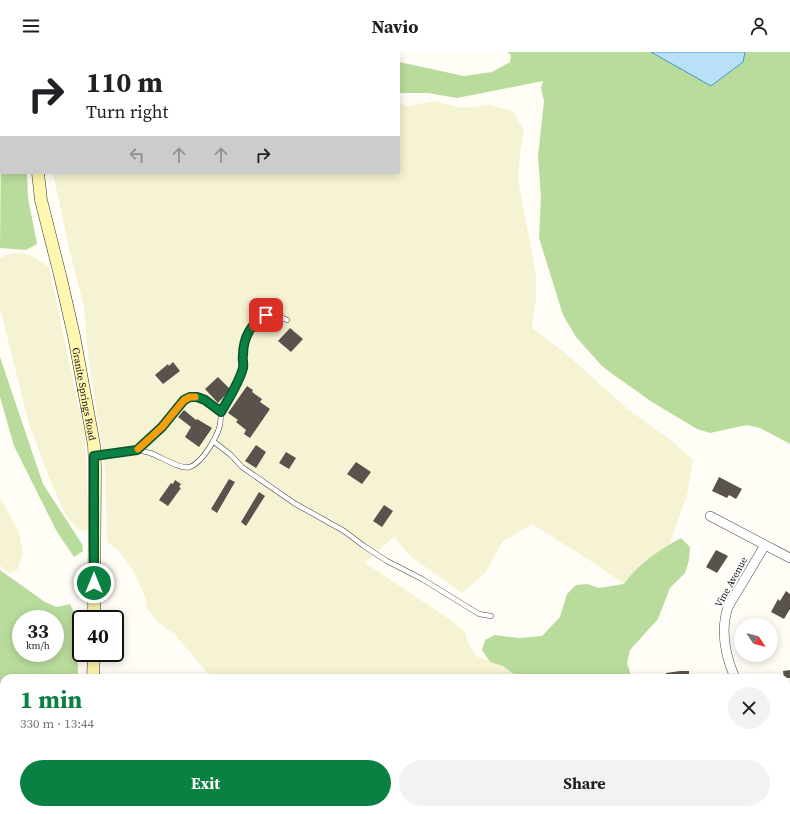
<!DOCTYPE html>
<meta charset="utf-8">
<style>
body{margin:0;font-family:"Source Serif 4",serif;background:#f2f2f2;color:#202124;height:100vh;display:flex;flex-direction:column;font-size:15px;white-space:nowrap}
*{box-sizing:border-box;margin:0}
p{font-size:13px;color:#757577}
.icon{flex:none;width:22px;height:22px;fill:none;stroke:currentColor;stroke-width:2;stroke-linecap:round;stroke-linejoin:round}
.map{position:relative;flex:1;overflow:hidden}
.side{position:absolute;left:0px;top:622px;width:790px;height:140px;display:flex;flex-direction:column;background:#fff;border-radius:12px 12px 0 0;box-shadow:0 2px 10px #0003}
.side>*{flex:none}
.top-card{position:absolute;left:0px;top:0px;width:400px;height:122px;box-shadow:0 2px 10px #0003;background:#fff;color:#202124;overflow:hidden}
.needle{width:26px;rotate:125deg}
.buttons{position:absolute;left:734px;top:566px;display:grid;gap:8px}
.buttons a{display:grid;place-items:center;width:44px;height:44px;border-radius:50%;background:#fff;box-shadow:0 2px 10px #0003;font-size:20px}
.speed{position:absolute;left:12px;top:558px;display:flex;gap:8px;font-size:20px;font-weight:700;text-align:center}
.speed>*{display:grid;place-content:center;width:52px;height:52px;border-radius:50%;background:#fff;box-shadow:0 2px 10px #0003;line-height:1}
.speed small{font-size:10px;font-weight:400}
.speed .limit{border:2px solid #111;border-radius:6px;background:#fff;color:#111}
.pin{position:absolute;display:grid;place-items:center;width:34px;height:34px;color:#fff;margin:-17px;border-radius:8px;box-shadow:0 2px 6px #0006}
.me{position:absolute;width:44px;margin:-22px;rotate:0deg;stroke-linejoin:round;filter:drop-shadow(0 0 3px #0008)}
.turn{display:flex;align-items:center;gap:14px;height:84px;padding:0 20px;font-size:18px}
.turn .icon{width:52px;height:52px;stroke-width:2.5}
.turn b{display:block;font-size:28px;line-height:34px}
.lanes{display:flex;align-items:center;height:38px;padding:0 20px;background:#0003;justify-content:center;gap:20px;direction:ltr}
.lanes .off{opacity:.35}
.round{display:grid;place-items:center;flex:none;width:42px;height:42px;border-radius:21px;background:#f2f2f2}
.overview{display:flex;align-items:center;justify-content:space-between;height:68px;padding:0 20px}
h1{font-size:24px;font-weight:700;line-height:30px;color:#0b8043}
.button{display:flex;gap:8px;margin-top:auto;padding:8px 20px}
.button a{flex:1;height:46px;border-radius:24px;background:#0b8043;color:#fff;font-size:16px;font-weight:700;line-height:46px;text-align:center}
.button a+a{background:#f2f2f2;color:#202124}
header{display:flex;justify-content:space-between;align-items:center;height:52px;padding:0 20px;background:#fff;font-size:18px;font-weight:700}
.map>svg:first-child{display:block}
.farmland{fill:#f6f3d4}
.forest{fill:#b9dc9c;fill-rule:evenodd}
.water{fill:#b9e0f7;stroke:#3f96cf}
.lines{fill:none;stroke-linecap:round;stroke-linejoin:round}
.stream{stroke:#3f96cf;stroke-width:2.5}
.building{fill:#5a524d}
.lane-casing{stroke:#444;stroke-width:5.5}
.street-casing{stroke:#444;stroke-width:10}
.secondary-casing{stroke:#333;stroke-width:13}
.lane{stroke:#fff;stroke-width:4.5}
.street{stroke:#fff;stroke-width:9}
.secondary{stroke:#fff6b0;stroke-width:12}
.route-casing{stroke:#07532c;stroke-width:10}
.route{stroke:#0b8043;stroke-width:7}
.slow{stroke:#f59e0b;stroke-width:7}
.labels{text-anchor:middle;dominant-baseline:central;stroke-width:4;stroke-linejoin:round;paint-order:stroke}
.street-label{font-size:10px;fill:#111;stroke:#fff}
</style>
<header><svg class="icon" aria-label="menu" viewBox="0 0 24 24"><path d="M4 6h16M4 12h16M4 18h16"/></svg>Navio<svg class="icon" aria-label="person" viewBox="0 0 24 24"><circle cx="12" cy="8" r="4"/><path d="M4 21q1-7 8-7t8 7"/></svg></header>
<div class="map">
<svg width="790" height="762" viewBox="0 0 790 762">
<rect width="100%" height="100%" fill="#fffdf5"/>
<path class="farmland" d="M73 0H303V1H72Z
M434 49 461 56 490 53 513 59 524 79 520 101 518 127 536 223V246L532 276 564 300 629 358 672 389 693 408 687 443 665 504 624 532 597 513 532 472 502 490 486 520 462 541 411 505 394 485 365 511 452 569 465 580 467 589 476 604 503 614 520 626H212L175 583 159 571 147 557 145 545 134 520 119 499 107 490 105 417 88 302 84 255 69 196 53 121H399V51L408 54Z
M15 201 29 202 49 215 85 384 89 478 86 479H83L77 476 66 464 48 423 29 372 0 256V207L6 203Z
M0 446 19 479 23 501 18 517 9 521 0 514Z
M338 758H660L657 762H341Z"/>
<path class="forest" d="M507 0H651L711 33 743 10 745 0H790V392L760 376 747 373 710 381 697 377 652 350 611 321 601 313 576 285 563 263 539 186 541 145 538 104 544 49 541 36 543 29 457 46 428 41H399V10L464 24 492 20 510 10 511 3Z
M1 92V121H27L28 146 37 192 26 198 0 196Z
M0 305 43 432 82 492 83 499 74 505 57 480 14 394 0 345Z
M681 486 690 495 689 508 685 521 670 536 658 567 630 598 627 611 632 626H519L503 614 490 610 482 598 485 588 495 583 519 586 542 584 560 565 567 542 576 533 587 532 599 536 624 532C638 512 659 498 681 486Z
M0 518 45 550 57 555 70 552 77 566 78 626H4V758H61L60 762H0ZM21 567H55V601H21Z
M143 758H187L185 762H138Z"/>
<path class="water" d="M651 0H745L743 10 711 34Z"/>
<g class="lines">
<path class="stream" d="M0 731 4 732
M107 758 113 762"/>
</g>
<path class="building" d="M290 276 303 287 291 300 278 289Z
M173 310 180 319 163 332 155 323 168 312 169 314Z
M218 325 230 337 227 341 218 351 205 337Z
M247 334 253 338 252 340 262 347 260 350 270 357 250 386 244 382 246 378 236 370 238 368 228 361Z
M184 358 196 368 197 367 212 376 199 395 185 385 191 375 178 365Z
M256 393 266 400 256 416 245 409Z
M286 400 296 406 289 417 279 411Z
M356 410 371 420 362 432 347 422Z
M719 425 742 437 736 447 729 443 727 446 712 439Z
M229 427 235 430 217 461 211 457Z
M175 428 181 432 179 435 181 436 168 454 159 448 171 431 173 432Z
M259 440 265 444 246 474 241 470Z
M384 453 393 459 382 475 373 469Z
M716 498 728 504 717 521 706 515Z
M786 539 790 542V557L784 567 771 560 778 547 780 549Z
M790 618V626H784L783 619Z
M680 619H689V626H666V621Z"/>
<g class="lines">
<defs>
<path id="lane" d="M213 389 231 403 242 415 294 451 344 479 364 494 387 509 422 527 479 562 491 564
M137 398C147 389 157 381 166 371 171 365 174 358 179 353 192 338 209 349 221 360
M96 403C114 401 133 395 150 401 160 404 180 418 190 415 203 410 217 385 220 373 221 368 220 363 222 358 228 347 242 326 243 314 244 308 243 302 243 296 245 284 253 265 267 263 274 262 281 265 287 268"/>
<path id="street" d="M710 464 790 506
M735 626C725 603 720 579 728 555L765 493
M758 762 760 758"/>
<g id="secondary">
<path d="M51 1V0"/>
<path id="s1" d="M38 121 41 148 60 223 74 284 94 393 95 416 94 567"/>
<path d="M93 626 94 601"/>
<path d="M73 762 75 758"/>
</g>
</defs>
<use href="#lane" class="lane-casing"/>
<use href="#street" class="street-casing"/>
<use href="#secondary" class="secondary-casing"/>
<use href="#lane" class="lane"/>
<use href="#street" class="street"/>
<use href="#secondary" class="secondary"/>
</g>
<g class="lines">
<defs>
<path id="route" d="M94 531V404L137 398 162 375 184 348 190 345H197L205 348 221 360C229 346 239 331 243 316 244 312 242 307 243 303 243 286 251 271 266 263"/>
</defs>
<use href="#route" class="route-casing"/>
<use href="#route" class="route"/>
<path class="slow" d="M138 397 162 375 184 348 190 345H195"/>
</g>
<g class="labels">
<g class="street-label">
<text stroke="none"><textPath href="#s1" startOffset="226">Granite Springs Road</textPath></text>
<text transform="translate(731 530) rotate(-61)">Vine Avenue</text>
</g>
</g>
</svg>
<div class="buttons">
<a><svg class="needle" viewBox="-14 -14 28 28"><path d="M0-13l5 13h-10z" fill="#e53935"/><path d="M0 13l5-13h-10z" fill="#757577"/></svg></a>
</div>
<div class="speed"><div>33<small>km/h</small></div><div class="limit">40</div></div>
<div class="pin" style="left:266px;top:263px;background:#d93025"><svg class="icon" aria-label="arrive" viewBox="0 0 24 24"><path d="M6 21V4h12l-3 4 3 4H6"/></svg></div>
<svg class="me" style="left:94px;top:531px" viewBox="-20 -20 40 40"><circle r="17" fill="#0b8043" stroke="#fff" stroke-width="3"/><path d="M0-11L8 9 0 5-8 9z" fill="#fff"/></svg>
<div class="top-card">
<div class="turn"><svg class="icon" aria-label="right" viewBox="0 0 24 24"><path d="M7 20v-9h11M14 6l5 5-5 5"/></svg><div><b>110 m</b>Turn right</div></div>
<div class="lanes"><svg class="icon off" aria-label="left" viewBox="0 0 24 24"><path d="M17 20v-9H6M10 6l-5 5 5 5"/></svg><svg class="icon off" aria-label="ahead" viewBox="0 0 24 24"><path d="M12 20V5M6 11l6-6 6 6"/></svg><svg class="icon off" aria-label="ahead" viewBox="0 0 24 24"><path d="M12 20V5M6 11l6-6 6 6"/></svg><svg class="icon" aria-label="right" viewBox="0 0 24 24"><path d="M7 20v-9h11M14 6l5 5-5 5"/></svg></div>
</div>
<section class="side">
<div class="overview"><div><h1>1 min</h1><p>330 m · 13:44</p></div><a class="round"><svg class="icon" aria-label="close" viewBox="0 0 24 24"><path d="M6 6l12 12M18 6L6 18"/></svg></a></div>
<div class="button"><a>Exit</a><a>Share</a></div>
</section>
</div>
